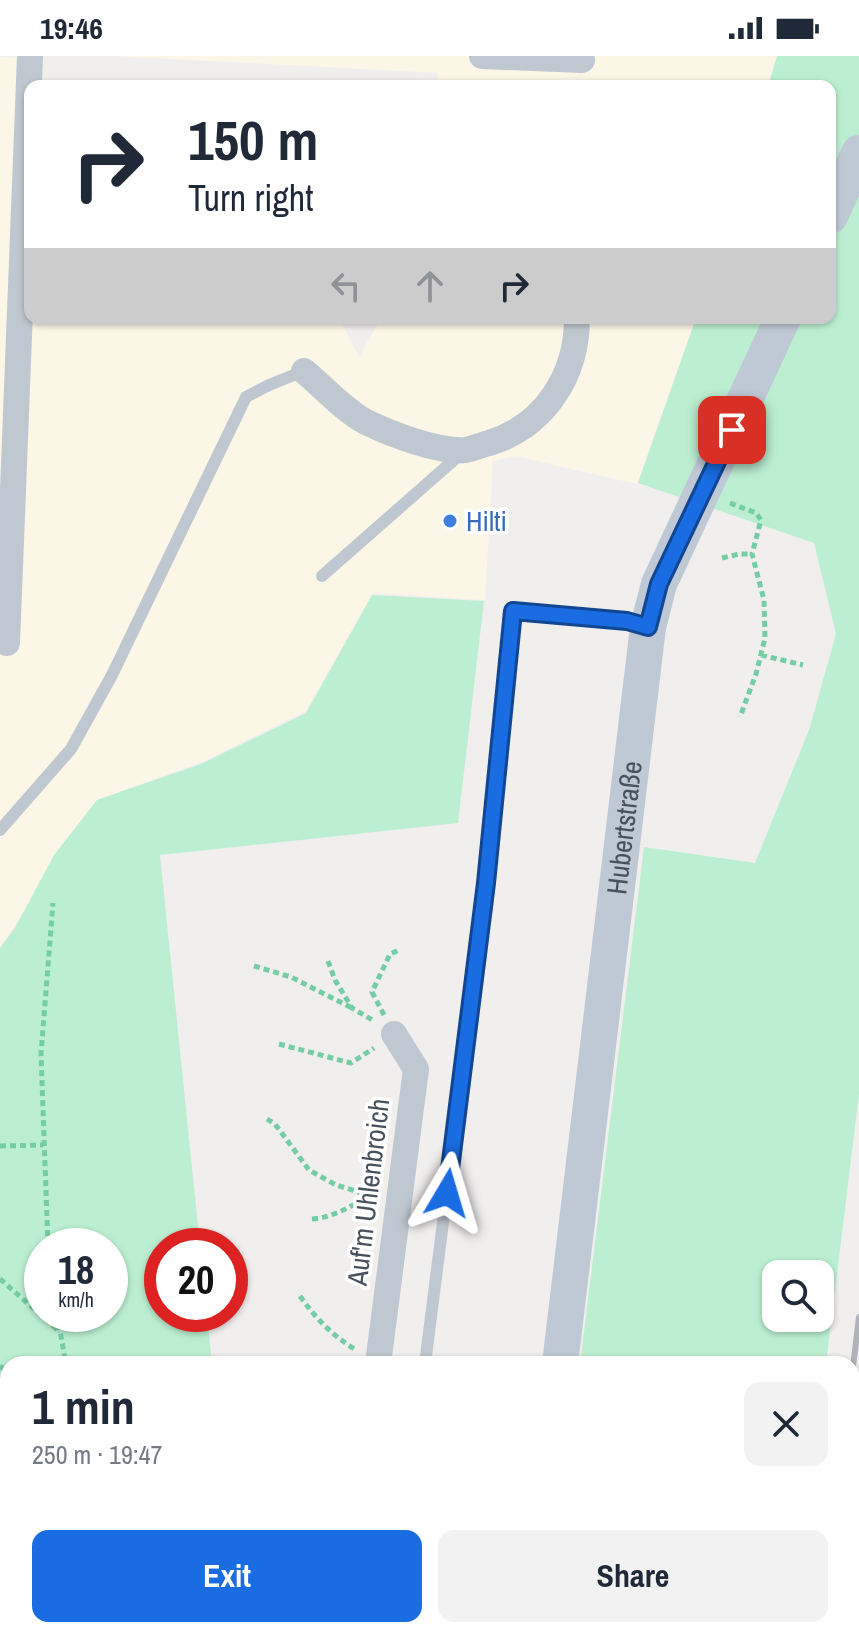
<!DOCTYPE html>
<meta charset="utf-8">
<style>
body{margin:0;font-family:"Archivo Narrow",sans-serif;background:#f2f2f3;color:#1f2937;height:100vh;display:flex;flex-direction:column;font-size:30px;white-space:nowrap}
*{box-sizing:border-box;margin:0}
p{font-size:26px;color:#747a83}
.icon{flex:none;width:44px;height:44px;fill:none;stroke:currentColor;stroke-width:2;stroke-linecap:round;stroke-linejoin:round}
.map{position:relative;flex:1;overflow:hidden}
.details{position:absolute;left:0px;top:1300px;width:860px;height:282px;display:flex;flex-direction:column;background:#fff;border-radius:24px 24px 0 0;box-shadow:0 2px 6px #0004}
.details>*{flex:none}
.banner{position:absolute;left:24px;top:24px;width:812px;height:244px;border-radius:16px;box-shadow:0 2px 6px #0004;background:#fff;color:#1f2937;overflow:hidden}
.buttons{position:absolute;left:762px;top:1204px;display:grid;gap:16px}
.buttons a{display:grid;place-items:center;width:72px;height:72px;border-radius:16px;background:#fff;box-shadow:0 2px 6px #0004;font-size:40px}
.speed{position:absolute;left:24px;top:1172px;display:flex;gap:16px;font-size:40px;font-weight:700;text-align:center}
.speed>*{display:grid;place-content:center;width:104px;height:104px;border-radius:50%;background:#fff;box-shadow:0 2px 6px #0004;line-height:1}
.speed small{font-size:20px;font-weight:400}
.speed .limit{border:12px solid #d22;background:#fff;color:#111}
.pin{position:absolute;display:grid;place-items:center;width:68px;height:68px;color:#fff;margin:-34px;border-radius:16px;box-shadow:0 4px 12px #0006}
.me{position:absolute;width:88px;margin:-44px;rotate:7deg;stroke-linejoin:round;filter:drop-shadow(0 0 6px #0008)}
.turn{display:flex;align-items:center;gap:28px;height:168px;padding:0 32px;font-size:36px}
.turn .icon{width:104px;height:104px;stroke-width:2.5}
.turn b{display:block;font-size:56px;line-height:68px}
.lanes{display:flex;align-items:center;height:76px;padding:0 32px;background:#0003;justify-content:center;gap:40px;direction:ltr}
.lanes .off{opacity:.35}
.round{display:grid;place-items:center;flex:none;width:84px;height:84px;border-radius:16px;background:#f2f2f3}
.headline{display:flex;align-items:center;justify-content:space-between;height:136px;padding:0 32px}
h1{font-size:48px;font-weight:800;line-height:60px}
.cta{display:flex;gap:16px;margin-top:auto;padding:16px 32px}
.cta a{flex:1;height:92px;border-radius:16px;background:#196ce1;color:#fff;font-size:32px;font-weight:800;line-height:92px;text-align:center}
.cta a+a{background:#f2f2f3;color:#1f2937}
.status{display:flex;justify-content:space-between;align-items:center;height:56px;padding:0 40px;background:#fff;direction:ltr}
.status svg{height:22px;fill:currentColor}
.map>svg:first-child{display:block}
.commercial{fill:#fcf6e7}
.green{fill:#bcefd1;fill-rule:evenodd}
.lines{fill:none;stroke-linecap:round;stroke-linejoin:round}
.path{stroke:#74cda3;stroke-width:5;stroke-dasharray:6 4;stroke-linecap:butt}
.lane{stroke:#bfc8d0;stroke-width:12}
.street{stroke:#bfc8d0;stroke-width:26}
.secondary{stroke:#bfc9d5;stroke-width:36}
.rail{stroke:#b0b3b9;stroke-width:6}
.route-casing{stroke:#104692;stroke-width:20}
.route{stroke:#196ce1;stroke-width:14}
.shop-dot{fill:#3f7fe0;stroke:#fff;stroke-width:3}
.labels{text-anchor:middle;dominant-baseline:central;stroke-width:7;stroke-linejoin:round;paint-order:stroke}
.shop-label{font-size:28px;fill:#366cbe;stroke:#fff;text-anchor:start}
.street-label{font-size:28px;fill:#46515c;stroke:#fff}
</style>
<div class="status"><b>19:46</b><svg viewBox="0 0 49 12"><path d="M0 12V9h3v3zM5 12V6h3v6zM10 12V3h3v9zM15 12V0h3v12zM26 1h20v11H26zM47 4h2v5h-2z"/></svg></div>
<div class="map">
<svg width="859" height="1581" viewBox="0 0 859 1581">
<rect width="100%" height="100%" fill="#f1eeee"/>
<path class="commercial" d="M114 0H777L768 30H437L438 17Z
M0 1 22 2 30 262H339L359 301 381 262H696L637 428 515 400 493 405 485 544 373 537 306 655 202 706 97 744 0 892Z"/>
<path class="green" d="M777 0H859V1038L826 1308H580L644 791 755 807 809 674 836 578 814 487 638 427 696 262H830V30H768ZM776 1218H820V1262H776Z
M372 539 484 545 458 767 160 799 200 1190H162V1258H207L212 1308H8V1429L0 1423V892L15 872 54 799 97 744 201 708 306 657ZM42 1190H110V1258H42Z
M73 1574H203L200 1581H74Z
M547 1574H792L791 1581H547Z"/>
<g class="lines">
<path class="path" d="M730 447 756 457 761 464 752 498 764 544 765 582 756 618 740 661
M722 502 739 498H752
M761 599 803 609
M328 905 335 924 352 952 374 965
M254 910 291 921 352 952
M384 959 372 936 390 898 399 894
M279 988 351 1007 374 992
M267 1063 275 1068 309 1114 336 1129 378 1142
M0 1090 43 1089
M312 1163C333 1161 349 1152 366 1141
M48 1190 41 998 53 847
M0 1223 59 1275
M300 1240C316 1263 332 1279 356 1294
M57 1258 66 1308
M0 1310 8 1317
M89 1574 91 1581
M189 1581 191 1574
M572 1581 574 1574"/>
<path class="lane" d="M322 520 463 396
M0 774 71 693 112 619 246 341 269 329 304 315
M425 1308 486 827 513 555 627 565 646 570"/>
<path class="street" d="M482 0 582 4
M304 315C322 330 346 356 366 366 391 378 437 396 465 394 473 393 481 389 489 387 545 370 577 319 577 262
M7 587 30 0
M378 1308 416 1013 394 978"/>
<g class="secondary">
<path d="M830 160 859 97"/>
<path id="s1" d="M560 1308 648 571 659 528 783 262"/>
<path d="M526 1581 527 1574"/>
</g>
<path class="rail" d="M852 1319 859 1261
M852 1449 859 1391
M852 1572 859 1513
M820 1581 821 1574
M836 1581 837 1574"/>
</g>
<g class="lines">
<defs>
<path id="route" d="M447 1137 486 827 513 555 627 565 648 571 659 528 732 374"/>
</defs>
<use href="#route" class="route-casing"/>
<use href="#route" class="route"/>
</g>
<circle class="shop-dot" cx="450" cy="465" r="8"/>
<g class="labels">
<g class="shop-label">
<text x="466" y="465">Hilti</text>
</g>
<g class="street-label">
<text stroke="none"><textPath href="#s1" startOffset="540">Hubertstraße</textPath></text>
<text transform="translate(368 1136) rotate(-83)">Auf'm Uhlenbroich</text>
</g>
</g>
</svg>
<div class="buttons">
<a><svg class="icon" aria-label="search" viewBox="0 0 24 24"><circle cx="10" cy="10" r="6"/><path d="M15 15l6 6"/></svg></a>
</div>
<div class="speed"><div>18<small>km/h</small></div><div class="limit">20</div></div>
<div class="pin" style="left:732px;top:374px;background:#d93025"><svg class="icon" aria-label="arrive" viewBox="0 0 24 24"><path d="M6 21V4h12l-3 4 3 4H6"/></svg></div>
<svg class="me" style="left:447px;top:1137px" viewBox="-20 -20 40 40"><path d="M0-17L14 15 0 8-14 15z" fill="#196ce1" stroke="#fff" stroke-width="4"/></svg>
<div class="banner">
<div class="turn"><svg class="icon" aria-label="right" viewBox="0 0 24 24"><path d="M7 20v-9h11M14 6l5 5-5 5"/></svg><div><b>150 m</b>Turn right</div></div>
<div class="lanes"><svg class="icon off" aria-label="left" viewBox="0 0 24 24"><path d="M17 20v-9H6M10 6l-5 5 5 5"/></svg><svg class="icon off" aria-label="ahead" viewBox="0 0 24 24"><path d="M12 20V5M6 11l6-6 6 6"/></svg><svg class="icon" aria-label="right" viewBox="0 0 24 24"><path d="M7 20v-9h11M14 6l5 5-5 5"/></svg></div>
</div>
<section class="details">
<div class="headline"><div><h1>1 min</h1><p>250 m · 19:47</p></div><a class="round"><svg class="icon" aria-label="close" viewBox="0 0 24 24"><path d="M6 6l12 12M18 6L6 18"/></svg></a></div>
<div class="cta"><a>Exit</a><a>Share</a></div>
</section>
</div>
